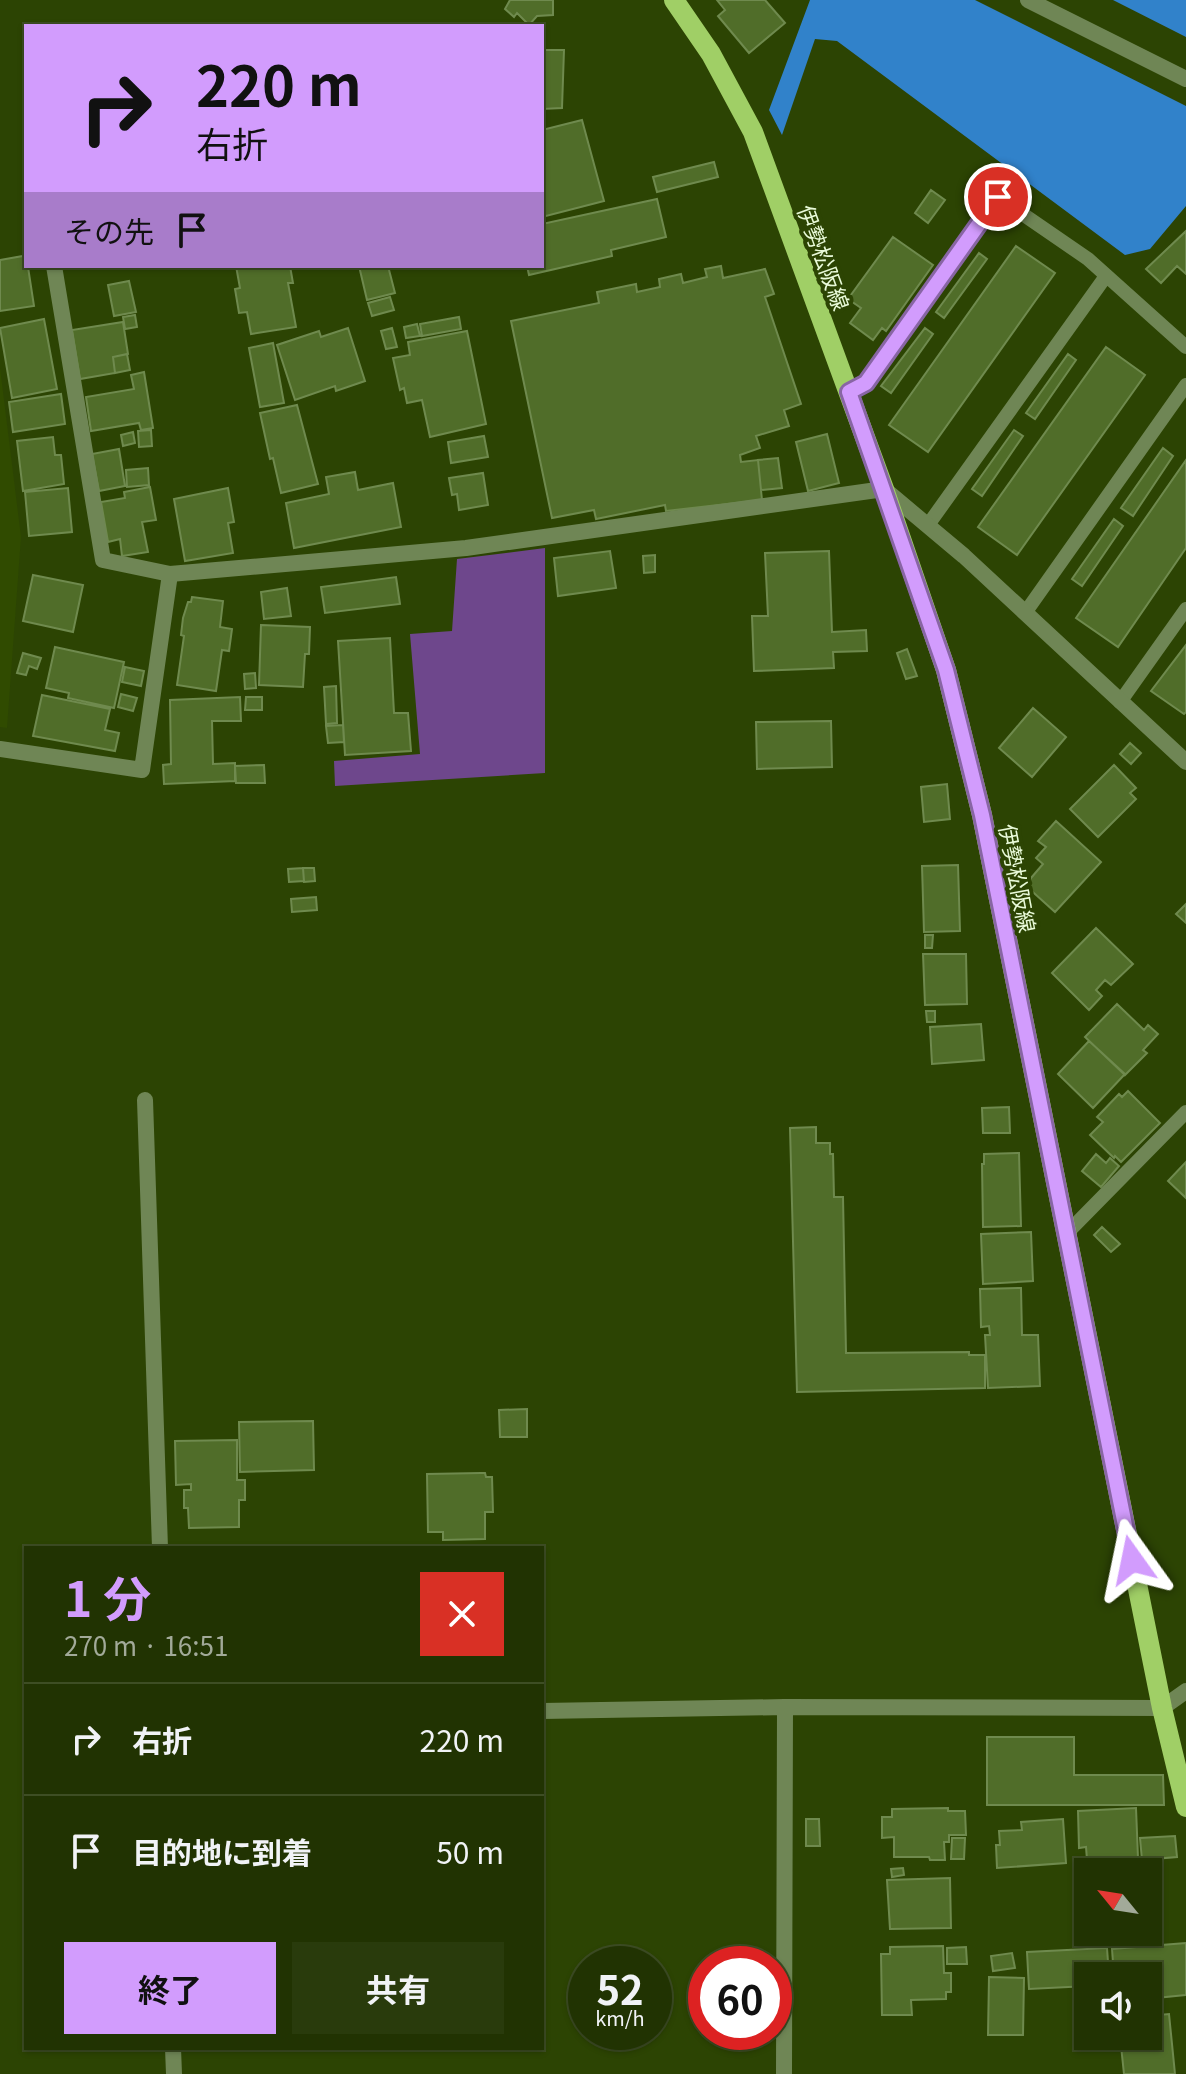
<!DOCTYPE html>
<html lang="ja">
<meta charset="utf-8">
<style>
body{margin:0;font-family:Georgia,"Noto Sans JP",serif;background:#293b0c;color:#f1f3f6;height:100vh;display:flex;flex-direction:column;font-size:30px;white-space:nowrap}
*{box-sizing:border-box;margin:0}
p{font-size:26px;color:#a2aa99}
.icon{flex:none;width:44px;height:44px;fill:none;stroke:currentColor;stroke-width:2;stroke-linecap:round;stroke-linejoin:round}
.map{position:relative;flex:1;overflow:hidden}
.panel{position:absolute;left:24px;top:1546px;width:520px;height:504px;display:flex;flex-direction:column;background:#213302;border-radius:0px;box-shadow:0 2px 6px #0004,0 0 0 2px #3e4e24}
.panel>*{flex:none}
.hud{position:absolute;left:24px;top:24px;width:520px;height:244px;border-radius:0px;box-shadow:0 2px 6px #0004,0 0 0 2px #3e4e24;background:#d29cfd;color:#111;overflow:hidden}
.needle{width:52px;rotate:300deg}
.controls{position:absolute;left:1074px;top:1858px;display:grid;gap:16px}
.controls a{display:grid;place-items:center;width:88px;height:88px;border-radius:0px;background:#213302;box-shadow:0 2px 6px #0004,0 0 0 2px #3e4e24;font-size:40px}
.speed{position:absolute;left:568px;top:1946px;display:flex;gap:16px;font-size:40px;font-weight:700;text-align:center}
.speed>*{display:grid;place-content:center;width:104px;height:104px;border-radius:50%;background:#213302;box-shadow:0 2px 6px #0004,0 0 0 2px #3e4e24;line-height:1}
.speed small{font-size:20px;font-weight:400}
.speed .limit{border:12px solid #d22;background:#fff;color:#111}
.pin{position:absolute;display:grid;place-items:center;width:68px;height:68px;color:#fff;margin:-34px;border:4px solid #fff;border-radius:50%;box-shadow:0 2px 8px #0007}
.me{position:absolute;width:88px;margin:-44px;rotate:348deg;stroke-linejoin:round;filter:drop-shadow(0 0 6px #0008)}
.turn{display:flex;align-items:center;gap:28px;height:168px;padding:0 40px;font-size:36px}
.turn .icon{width:104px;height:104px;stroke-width:2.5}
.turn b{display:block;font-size:56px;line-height:68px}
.then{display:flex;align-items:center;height:76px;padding:0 40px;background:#0003;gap:16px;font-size:30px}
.round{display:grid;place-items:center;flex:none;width:84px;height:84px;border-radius:0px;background:#293b0c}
.headline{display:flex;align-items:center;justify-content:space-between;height:136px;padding:0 40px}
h1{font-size:48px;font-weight:700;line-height:60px;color:#d29cfd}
.cta{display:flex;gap:16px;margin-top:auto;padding:16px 40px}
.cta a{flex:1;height:92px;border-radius:0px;background:#d29cfd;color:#111;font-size:32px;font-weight:700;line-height:92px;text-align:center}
.cta a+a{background:#293b0c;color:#f1f3f6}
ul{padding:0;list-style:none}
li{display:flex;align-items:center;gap:24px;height:112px;padding:0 40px;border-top:2px solid #3e4e24}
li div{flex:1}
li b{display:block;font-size:30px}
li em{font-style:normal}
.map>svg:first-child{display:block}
.built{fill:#304b00}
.green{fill:#6e478c}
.water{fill:#3182ca}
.building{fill:#506d29;stroke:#6f8a4e;stroke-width:2}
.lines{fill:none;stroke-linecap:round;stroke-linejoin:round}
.service{stroke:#6f8655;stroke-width:14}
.minor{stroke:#6f8655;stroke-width:16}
.tertiary{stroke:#6f8655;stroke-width:16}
.primary{stroke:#a0cf66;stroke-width:20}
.route-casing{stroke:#8865a4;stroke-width:20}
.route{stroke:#d29cfd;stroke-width:14}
.labels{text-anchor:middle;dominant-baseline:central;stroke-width:8;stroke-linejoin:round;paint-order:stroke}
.street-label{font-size:22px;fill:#e9fad9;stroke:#2c4403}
</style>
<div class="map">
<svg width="1186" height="2074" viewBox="0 0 1186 2074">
<rect width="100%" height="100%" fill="#2c4403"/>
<path class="built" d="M0 368 21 537 7 728 0 727Z"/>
<path class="green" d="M545 548V773L335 786 334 761 420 754 410 634 452 631 457 559Z"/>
<path class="water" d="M810 0H975L1186 106V206L1150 249 1125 255 837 41 815 39 782 135 769 110Z
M1113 0H1186V37Z"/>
<path class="building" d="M510 0H553V15L537 16 529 25 517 13 514 17 505 9Z
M717 0H765L785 23 749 53 718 16 725 10Z
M542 50H564L562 108 542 109Z
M582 120 604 201 542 217V130Z
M714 162 718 177 657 192 653 177Z
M931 190 945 200 928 223 915 213Z
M657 199 666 237 611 250 612 256 529 275 527 266H542V224Z
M1186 231V274L1177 266 1161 283 1146 269Z
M893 237 933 265 886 331 882 328 873 340 850 323 861 308 848 299Z
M1016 246 1055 273 928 452 889 425Z
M979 253 987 259 944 318 936 312Z
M23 256 25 267H28L34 306 0 311V260Z
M236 266H290L293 283H288L296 327 251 334 247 312 239 313 235 289 240 288Z
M359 266H388L395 293 367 300Z
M721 266 723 278 765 269 774 294 765 297 801 404 784 410 789 426 756 436 760 448 740 455 741 462 758 460 762 500 666 511 665 505 596 519 594 510 552 518 511 321 599 303 597 292 636 284 637 292 660 287 659 279 681 274 683 283 707 277 705 269Z
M129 281 136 312 114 316 108 285Z
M390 297 394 310 372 316 368 303Z
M135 315 137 327 125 329 123 317Z
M459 317 461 329 422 336 420 324Z
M44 319 57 389 12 398 0 328Z
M123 322 128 354 113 357 115 373 80 379 72 330Z
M417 324 420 336 406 338 404 327Z
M348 328 365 381 336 391 335 386 295 400 277 345 319 331 321 337Z
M392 328 397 347 386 349 381 331Z
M925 328 933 334 891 393 881 386Z
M467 331 486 424 430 437 422 400 407 403 404 388 400 390 393 358 410 355 408 342Z
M273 343 284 403 260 407 249 348Z
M1106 347 1145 375 1017 555 978 527Z
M127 354 130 370 115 373 113 357Z
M1068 354 1076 360 1035 419 1026 413Z
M144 372 153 428 141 430 139 423 91 431 86 397 134 389 131 375Z
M61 394 65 424 13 432 9 402Z
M297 405 318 484 281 493 273 458 270 459 260 413Z
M151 430 152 446 139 447 138 431Z
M1014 430 1023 436 982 496 972 489Z
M133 432 135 443 123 446 121 435Z
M827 434 839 483 808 491 796 442Z
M484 436 488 457 451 463 448 442Z
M53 437 55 455H61L64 484 23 491 17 441Z
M1163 448 1173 456 1133 516 1121 508Z
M119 449 125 486 99 491 92 454Z
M778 458 782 488 761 490 758 460Z
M1186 460V548L1118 647 1076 618Z
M148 468 149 485 127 487 126 470Z
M355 472 358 490 393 483 401 527 294 548 286 503 329 494 326 477Z
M483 473 488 505 459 510 457 494 452 495 449 478Z
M150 487 156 520 142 522 148 552 122 556 120 539 108 542 101 502 125 498 124 492Z
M68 488 72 532 29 536 25 492Z
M228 488 234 522 228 523 233 553 185 561 174 499Z
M1114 519 1123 526 1082 586 1072 579Z
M610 551 616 588 558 596 554 558Z
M829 551 832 632 866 630 867 651 833 652 834 668 754 671 752 616H768L765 553Z
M655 555V572L644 573 643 556Z
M33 575 83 585 73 632 23 621Z
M396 577 400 604 325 613 321 587Z
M287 588 291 616 264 619 261 592Z
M192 597 223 601 220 627 232 629 229 651 222 650 216 691 177 685 184 636 181 635 183 618 188 602H191Z
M261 625 310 627 309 654H305L303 687 259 685Z
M390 638 394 713H408L411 751 345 755 338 641Z
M1186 645V712L1184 714 1151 691Z
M55 647 124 662 114 708 68 698 69 693 46 688Z
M907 649 917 676 906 679 897 653Z
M23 653 41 658 37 669 29 666 26 675 17 673Z
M125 667 144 671 141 686 122 682Z
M255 673 256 688 245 689 244 674Z
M336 686 337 723 326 724 324 687Z
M121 694 137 698 133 711 118 707Z
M42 695 110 709 105 730 119 733 115 751 33 736Z
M240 697 241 721H212L213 764 235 763V781L164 784 163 765 171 764 170 700Z
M246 697H262V710H245Z
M1033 708 1066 737 1032 777 999 748Z
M831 721 832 767 757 769 756 722Z
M343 725 344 742 328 743 326 726Z
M1130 743 1141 753 1131 764 1120 754Z
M264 765 265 783H236L235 766Z
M1114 765 1136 788 1130 793 1136 799 1098 837 1070 809Z
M947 784 950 819 924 822 921 787Z
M1056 821 1101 862 1055 912 1025 885 1043 864 1036 858 1046 847 1038 841Z
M958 865 960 931 924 932 922 866Z
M303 868H314L315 881 304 882Z
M303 868 304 881 289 882 288 869Z
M316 897 317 910 292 912 291 899Z
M1186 904V923L1176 914Z
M1096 928 1133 964 1111 985 1105 980 1096 990 1102 996 1089 1010 1052 973Z
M925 935H933L932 948H925Z
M923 954H966L967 1004 925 1005Z
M1117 1004 1144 1030 1148 1025 1158 1034 1143 1050 1147 1053 1125 1075 1085 1037Z
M926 1011H935V1022H927Z
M981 1024 984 1060 932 1064 930 1027Z
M1089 1041 1125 1074 1093 1108 1058 1074Z
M1128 1091 1160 1123 1121 1162 1115 1156 1114 1158 1090 1135 1103 1122 1097 1117 1119 1094 1122 1097Z
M1009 1107 1010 1133H983L982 1108Z
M816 1127V1143H830V1154H833L834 1197H843L846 1353 969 1352V1355H985V1388L797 1392 790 1128Z
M1019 1153 1021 1226 983 1227 982 1164H984V1154Z
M1096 1154 1106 1163 1110 1158 1119 1166 1101 1187 1082 1171Z
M1186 1162V1198L1168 1181Z
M1102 1227 1120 1244 1111 1252 1094 1235Z
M1031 1232 1033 1281 983 1284 981 1234Z
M1021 1288 1022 1335H1038L1040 1386 988 1388 985 1335H990L989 1326 981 1327 980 1289Z
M527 1409V1437H500L499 1410Z
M313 1421 314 1470 240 1472 239 1422Z
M237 1440V1480H245V1500H239V1527L189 1528 188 1508H184V1490H191V1484L176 1485 175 1441Z
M481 1473H485L486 1477H492L493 1512H485V1539L443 1540V1532H428L427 1474Z
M987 1737H1074V1775H1163L1164 1805H987Z
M948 1808V1811H965L966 1835H949V1842H944L945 1860H930L929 1857H894V1837L882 1838V1817H892V1809Z
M1136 1808 1138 1858 1087 1860 1086 1847 1079 1848 1078 1811Z
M806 1819H819L820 1846H806Z
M1063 1819 1066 1863 997 1868 996 1845H1000L999 1831 1022 1830 1021 1822Z
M1175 1836 1177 1857 1142 1860 1140 1838Z
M952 1838H965L964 1859H951Z
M903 1868 904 1875 892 1877 891 1869Z
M950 1878 951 1928 890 1929 887 1880Z
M1186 1943V1995L1156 1998V2002L1148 2003V1976H1114L1112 1949Z
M943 1946 944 1973H951V1992H946V1999L911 2000 912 2015H882L881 1954H890V1947Z
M966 1947 967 1964H947V1948Z
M1107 1948 1109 1976H1088V1986L1029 1989 1027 1952Z
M1012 1953 1015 1968 993 1971 991 1956Z
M989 1977 1024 1978 1023 2035H988Z
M1169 2014 1175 2074H1124L1120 2036H1148V2016Z"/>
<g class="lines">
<path class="service" d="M849 392 866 383 998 197 1088 259 1186 347
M928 525 1106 276
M1025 613 1186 385
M1120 702 1186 609
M1065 1235 1186 1112"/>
<path class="minor" d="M1028 0 1186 79
M54 266 103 560 170 574 331 560 466 548 884 489
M0 749 142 770 170 574
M145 1100 160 1548
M542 1711 785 1707 1162 1708 1186 1691
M173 2048 174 2074
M784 2074 785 1707"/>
<path class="tertiary" d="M884 489 964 556 1186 762"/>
<path class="primary" d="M674 0 711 54 753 132 884 489 946 670 982 815 1162 1708 1186 1807"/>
</g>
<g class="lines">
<defs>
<path id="route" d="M998 197 866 383 849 392 946 670 982 815 1132 1560"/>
</defs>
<use href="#route" class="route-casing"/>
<use href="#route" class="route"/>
</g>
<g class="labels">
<g class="street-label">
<text transform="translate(825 257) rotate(70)">伊勢松阪線</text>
<text transform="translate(1019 878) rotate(79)">伊勢松阪線</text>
</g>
</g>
</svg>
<div class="controls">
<a><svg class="needle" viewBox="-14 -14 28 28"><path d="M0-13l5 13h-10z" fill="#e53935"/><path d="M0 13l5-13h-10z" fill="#a2aa99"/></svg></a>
<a><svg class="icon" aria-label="sound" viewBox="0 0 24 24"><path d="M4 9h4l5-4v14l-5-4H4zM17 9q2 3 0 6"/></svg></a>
</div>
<div class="speed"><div>52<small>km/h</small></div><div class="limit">60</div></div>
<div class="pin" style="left:998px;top:197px;background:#d93025"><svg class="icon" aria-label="arrive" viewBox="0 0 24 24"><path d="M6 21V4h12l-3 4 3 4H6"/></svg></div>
<svg class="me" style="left:1132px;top:1560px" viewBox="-20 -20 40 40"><path d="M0-17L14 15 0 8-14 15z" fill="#d29cfd" stroke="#fff" stroke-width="4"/></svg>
<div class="hud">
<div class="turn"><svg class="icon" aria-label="right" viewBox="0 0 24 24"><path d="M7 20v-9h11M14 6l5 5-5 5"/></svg><div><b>220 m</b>右折</div></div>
<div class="then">その先<svg class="icon" aria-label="arrive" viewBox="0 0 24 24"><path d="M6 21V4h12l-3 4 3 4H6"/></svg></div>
</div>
<section class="panel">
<div class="headline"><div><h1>1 分</h1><p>270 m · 16:51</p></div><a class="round" style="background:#d93025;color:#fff"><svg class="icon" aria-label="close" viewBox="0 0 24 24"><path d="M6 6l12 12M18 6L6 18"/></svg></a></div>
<ul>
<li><svg class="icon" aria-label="right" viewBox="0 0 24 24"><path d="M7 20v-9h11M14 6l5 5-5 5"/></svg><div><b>右折</b></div><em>220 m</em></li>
<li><svg class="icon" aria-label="arrive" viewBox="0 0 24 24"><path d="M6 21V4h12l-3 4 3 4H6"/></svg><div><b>目的地に到着</b></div><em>50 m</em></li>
</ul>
<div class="cta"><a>終了</a><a>共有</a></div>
</section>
</div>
